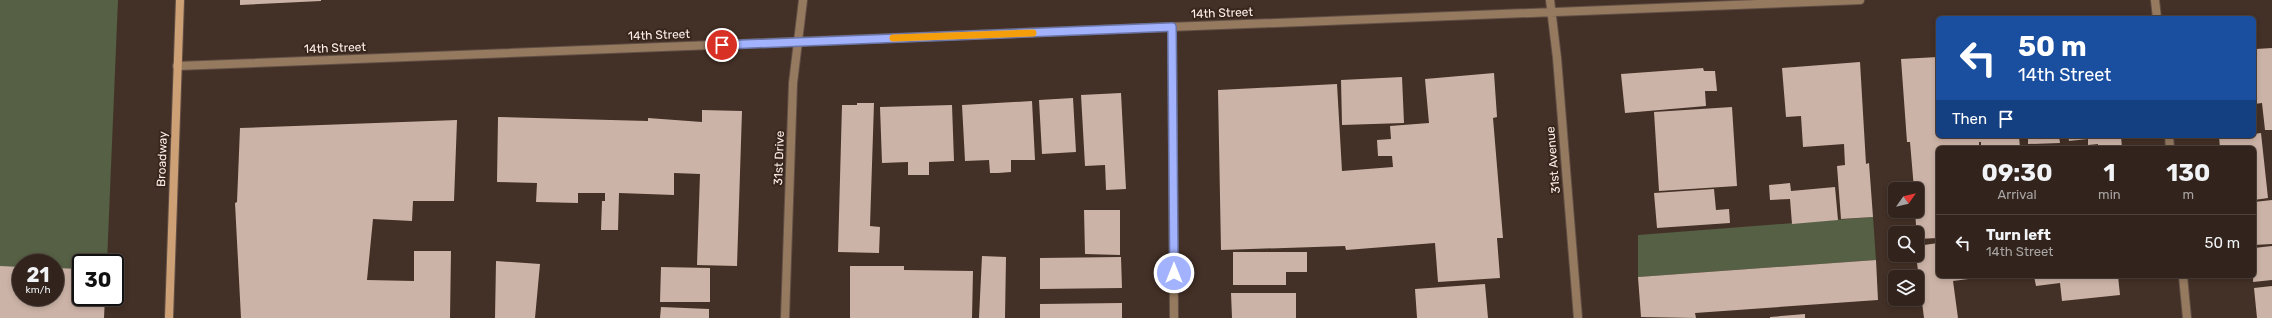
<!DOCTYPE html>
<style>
body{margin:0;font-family:Rubik,sans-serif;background:#3a2c25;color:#f1f3f6;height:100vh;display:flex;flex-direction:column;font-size:15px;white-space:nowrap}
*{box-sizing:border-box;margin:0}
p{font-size:13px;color:#a8a4a3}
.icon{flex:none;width:22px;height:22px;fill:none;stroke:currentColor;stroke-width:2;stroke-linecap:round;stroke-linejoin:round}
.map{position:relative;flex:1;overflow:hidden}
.side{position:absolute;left:1936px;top:146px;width:320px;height:132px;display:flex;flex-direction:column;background:#32241c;border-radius:6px;box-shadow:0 2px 6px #0003,0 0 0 1px #4d413b}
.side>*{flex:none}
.banner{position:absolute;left:1936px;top:16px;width:320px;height:122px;border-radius:6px;box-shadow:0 2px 6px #0003,0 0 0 1px #4d413b;background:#1a4fa0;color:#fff;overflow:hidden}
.needle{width:26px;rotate:56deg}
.fabs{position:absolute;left:1888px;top:182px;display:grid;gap:8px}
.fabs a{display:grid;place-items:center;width:36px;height:36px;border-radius:6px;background:#32241c;box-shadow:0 2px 6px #0003,0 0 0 1px #4d413b;font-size:20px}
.speed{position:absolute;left:12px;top:254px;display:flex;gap:8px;font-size:20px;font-weight:700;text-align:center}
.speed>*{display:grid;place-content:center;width:52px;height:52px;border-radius:50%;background:#32241c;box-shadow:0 2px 6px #0003,0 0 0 1px #4d413b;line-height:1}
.speed small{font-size:10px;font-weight:400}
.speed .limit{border:2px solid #111;border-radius:6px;background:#fff;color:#111}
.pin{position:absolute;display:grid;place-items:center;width:34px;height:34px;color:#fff;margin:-17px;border:2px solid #fff;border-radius:50%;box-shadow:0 1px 4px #0007}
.me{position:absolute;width:44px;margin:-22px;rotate:0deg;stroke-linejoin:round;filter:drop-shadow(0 0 3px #0008)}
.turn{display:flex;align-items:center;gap:14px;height:84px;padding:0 16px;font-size:18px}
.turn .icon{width:52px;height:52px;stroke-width:2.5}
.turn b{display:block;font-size:28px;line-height:34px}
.then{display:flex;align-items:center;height:38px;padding:0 16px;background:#0003;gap:8px;font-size:15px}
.eta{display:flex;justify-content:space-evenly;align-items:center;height:68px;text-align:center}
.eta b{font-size:24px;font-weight:700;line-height:28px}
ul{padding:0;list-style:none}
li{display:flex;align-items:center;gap:12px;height:56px;padding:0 16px;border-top:1px solid #4d413b}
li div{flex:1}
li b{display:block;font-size:15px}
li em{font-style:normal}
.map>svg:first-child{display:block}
.green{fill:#556044}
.building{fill:#ccb3a7}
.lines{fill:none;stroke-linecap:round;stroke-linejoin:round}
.street-casing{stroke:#614f45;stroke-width:10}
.secondary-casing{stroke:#614f45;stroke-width:10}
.street{stroke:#967a60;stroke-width:8}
.secondary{stroke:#cda076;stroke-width:8}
.route-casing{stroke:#6974a4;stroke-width:10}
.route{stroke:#a2b2fd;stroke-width:7}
.slow{stroke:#f59e0b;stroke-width:7}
.labels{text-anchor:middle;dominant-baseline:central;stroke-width:4;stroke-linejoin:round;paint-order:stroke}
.street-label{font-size:12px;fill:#fcefe9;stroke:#38261c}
</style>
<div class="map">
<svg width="2272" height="318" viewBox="0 0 2272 318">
<rect width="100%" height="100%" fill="#433026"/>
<path class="green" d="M0 0H118L107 263H81V274L55 272V263H21V270L0 269Z
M1873 217 1876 260 1638 277V235Z"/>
<path class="building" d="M240 0H321V1L240 5Z
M2254 45H2256V49L2272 48V130H2265L2262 103 2254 104Z
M1938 57V136H2019L2020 148H1981V142H1979V148H1938V238L1917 239 1915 211H1917V189H1914L1910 142H1907L1901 59Z
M1860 62 1866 164 1869 163 1873 217 1841 219 1837 166 1845 165 1844 144 1803 147 1801 116 1786 117 1782 68Z
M1703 68 1704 71H1715L1717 91H1705L1706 106 1625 113 1621 74Z
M1494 73 1497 117 1493 118 1503 238H1497L1500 278 1438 282 1435 243 1346 250 1345 246 1221 250 1218 90 1337 84 1342 171 1393 167 1392 156H1378L1377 140 1391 139 1390 126 1429 123 1425 79Z
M1402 77 1404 123 1342 125 1341 80Z
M1121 93 1126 189 1106 190 1105 165 1085 166 1081 95Z
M1073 98 1076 152 1042 154 1039 100Z
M1032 101 1035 160H1011V172L998 173H990L989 160 965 161 962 105Z
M857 103H874L870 226 880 227 879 253 838 252 842 105H857Z
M952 105 954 161 929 162V175H908V162L882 163 880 107Z
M1732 107 1737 186 1659 191 1654 112Z
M702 110 742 111 737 266 697 265 700 174 674 173V195L619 193 618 230H601L602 201H605V193H578V203L536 202 537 183 497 182 498 117 648 121V118L702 122Z
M457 120 454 201H413L412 221 373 219 367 280 414 281V251H451L450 318H241L235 203 237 202 240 128Z
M2261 133 2268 198 2254 200V148H2220L2219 136H2254V134Z
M2028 136H2059L2060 143 2028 144Z
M2068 136H2121L2122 148H2098V144L2088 145V139L2069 141Z
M1790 183 1791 191 1835 187 1838 220 1792 224 1790 199 1770 200 1769 185Z
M1714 189 1716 210 1729 209 1730 223 1657 228 1654 193Z
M2272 200V244L2254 245V202Z
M1084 210H1120V255L1085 254Z
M1938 243V276H1976V278L1953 281 1958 318H1924L1916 255 1917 246Z
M2272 246V280L2253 282 2254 248Z
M1233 252H1307V272H1286V285H1233Z
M982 256 1006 257 1005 318H979Z
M1121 257 1122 288 1040 289V258Z
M1876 260 1878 300 1695 313 1696 318 1641 317 1638 277Z
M496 261 540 264 535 318H495Z
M0 266 21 267V297H55V268L81 269V297H105L104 318H0Z
M850 266H904V270L973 271 972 318H850Z
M661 267 710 268V302H660Z
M2034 276H2118L2120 295 2062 301 2060 283 2036 286Z
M1485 284 1488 318H1417L1415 289Z
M2272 286V318H2257L2254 288Z
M1231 293H1296V318H1232Z
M1122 303V318H1040V304Z
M661 307 709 309V318H660Z
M1805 314V318H1770V317Z"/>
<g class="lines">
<defs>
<path id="street" d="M1550 0 1557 58 1578 318
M2155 0 2157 18
M1172 27 1174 318
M177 66 1860 0
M2169 136 2170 148
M2183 276 2187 318
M785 318 793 83 803 0"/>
<path id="secondary" d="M169 318 180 0"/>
</defs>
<use href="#street" class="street-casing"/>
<use href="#secondary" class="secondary-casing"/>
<use href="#street" class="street"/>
<use href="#secondary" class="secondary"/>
</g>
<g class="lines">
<defs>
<path id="route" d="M722 45 1172 27 1174 273"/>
</defs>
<use href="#route" class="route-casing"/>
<use href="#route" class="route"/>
<path class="slow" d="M893 38 1033 33"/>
</g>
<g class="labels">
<g class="street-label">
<text transform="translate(1222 13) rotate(-2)">14th Street</text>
<text transform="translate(659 35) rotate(-2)">14th Street</text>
<text transform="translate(335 48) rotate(-2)">14th Street</text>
<text transform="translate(779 158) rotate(-88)">31st Drive</text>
<text transform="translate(162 159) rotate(-88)">Broadway</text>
<text transform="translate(1553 160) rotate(-95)">31st Avenue</text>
</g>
</g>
</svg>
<div class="fabs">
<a><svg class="needle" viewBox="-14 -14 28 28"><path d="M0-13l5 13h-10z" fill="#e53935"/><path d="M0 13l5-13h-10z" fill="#a8a4a3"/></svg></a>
<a><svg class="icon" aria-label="search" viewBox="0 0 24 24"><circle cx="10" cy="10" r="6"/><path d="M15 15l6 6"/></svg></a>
<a><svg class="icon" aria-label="layers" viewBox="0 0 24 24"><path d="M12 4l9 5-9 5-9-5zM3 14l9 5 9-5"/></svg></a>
</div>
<div class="speed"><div>21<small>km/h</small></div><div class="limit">30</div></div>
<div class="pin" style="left:722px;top:45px;background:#d93025"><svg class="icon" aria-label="arrive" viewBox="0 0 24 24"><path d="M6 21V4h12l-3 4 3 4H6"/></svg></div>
<svg class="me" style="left:1174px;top:273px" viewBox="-20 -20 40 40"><circle r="17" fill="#a2b2fd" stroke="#fff" stroke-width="3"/><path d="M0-11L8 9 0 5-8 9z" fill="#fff"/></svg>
<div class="banner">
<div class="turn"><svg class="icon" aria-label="left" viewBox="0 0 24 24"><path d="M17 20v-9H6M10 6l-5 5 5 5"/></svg><div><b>50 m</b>14th Street</div></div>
<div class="then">Then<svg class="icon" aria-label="arrive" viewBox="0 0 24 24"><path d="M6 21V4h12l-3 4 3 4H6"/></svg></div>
</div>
<section class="side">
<div class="eta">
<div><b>09:30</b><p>Arrival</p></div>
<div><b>1</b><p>min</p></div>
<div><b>130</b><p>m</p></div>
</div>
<ul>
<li><svg class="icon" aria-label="left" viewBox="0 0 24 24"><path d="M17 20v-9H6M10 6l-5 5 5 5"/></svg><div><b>Turn left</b><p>14th Street</p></div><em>50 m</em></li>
</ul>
</section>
</div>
